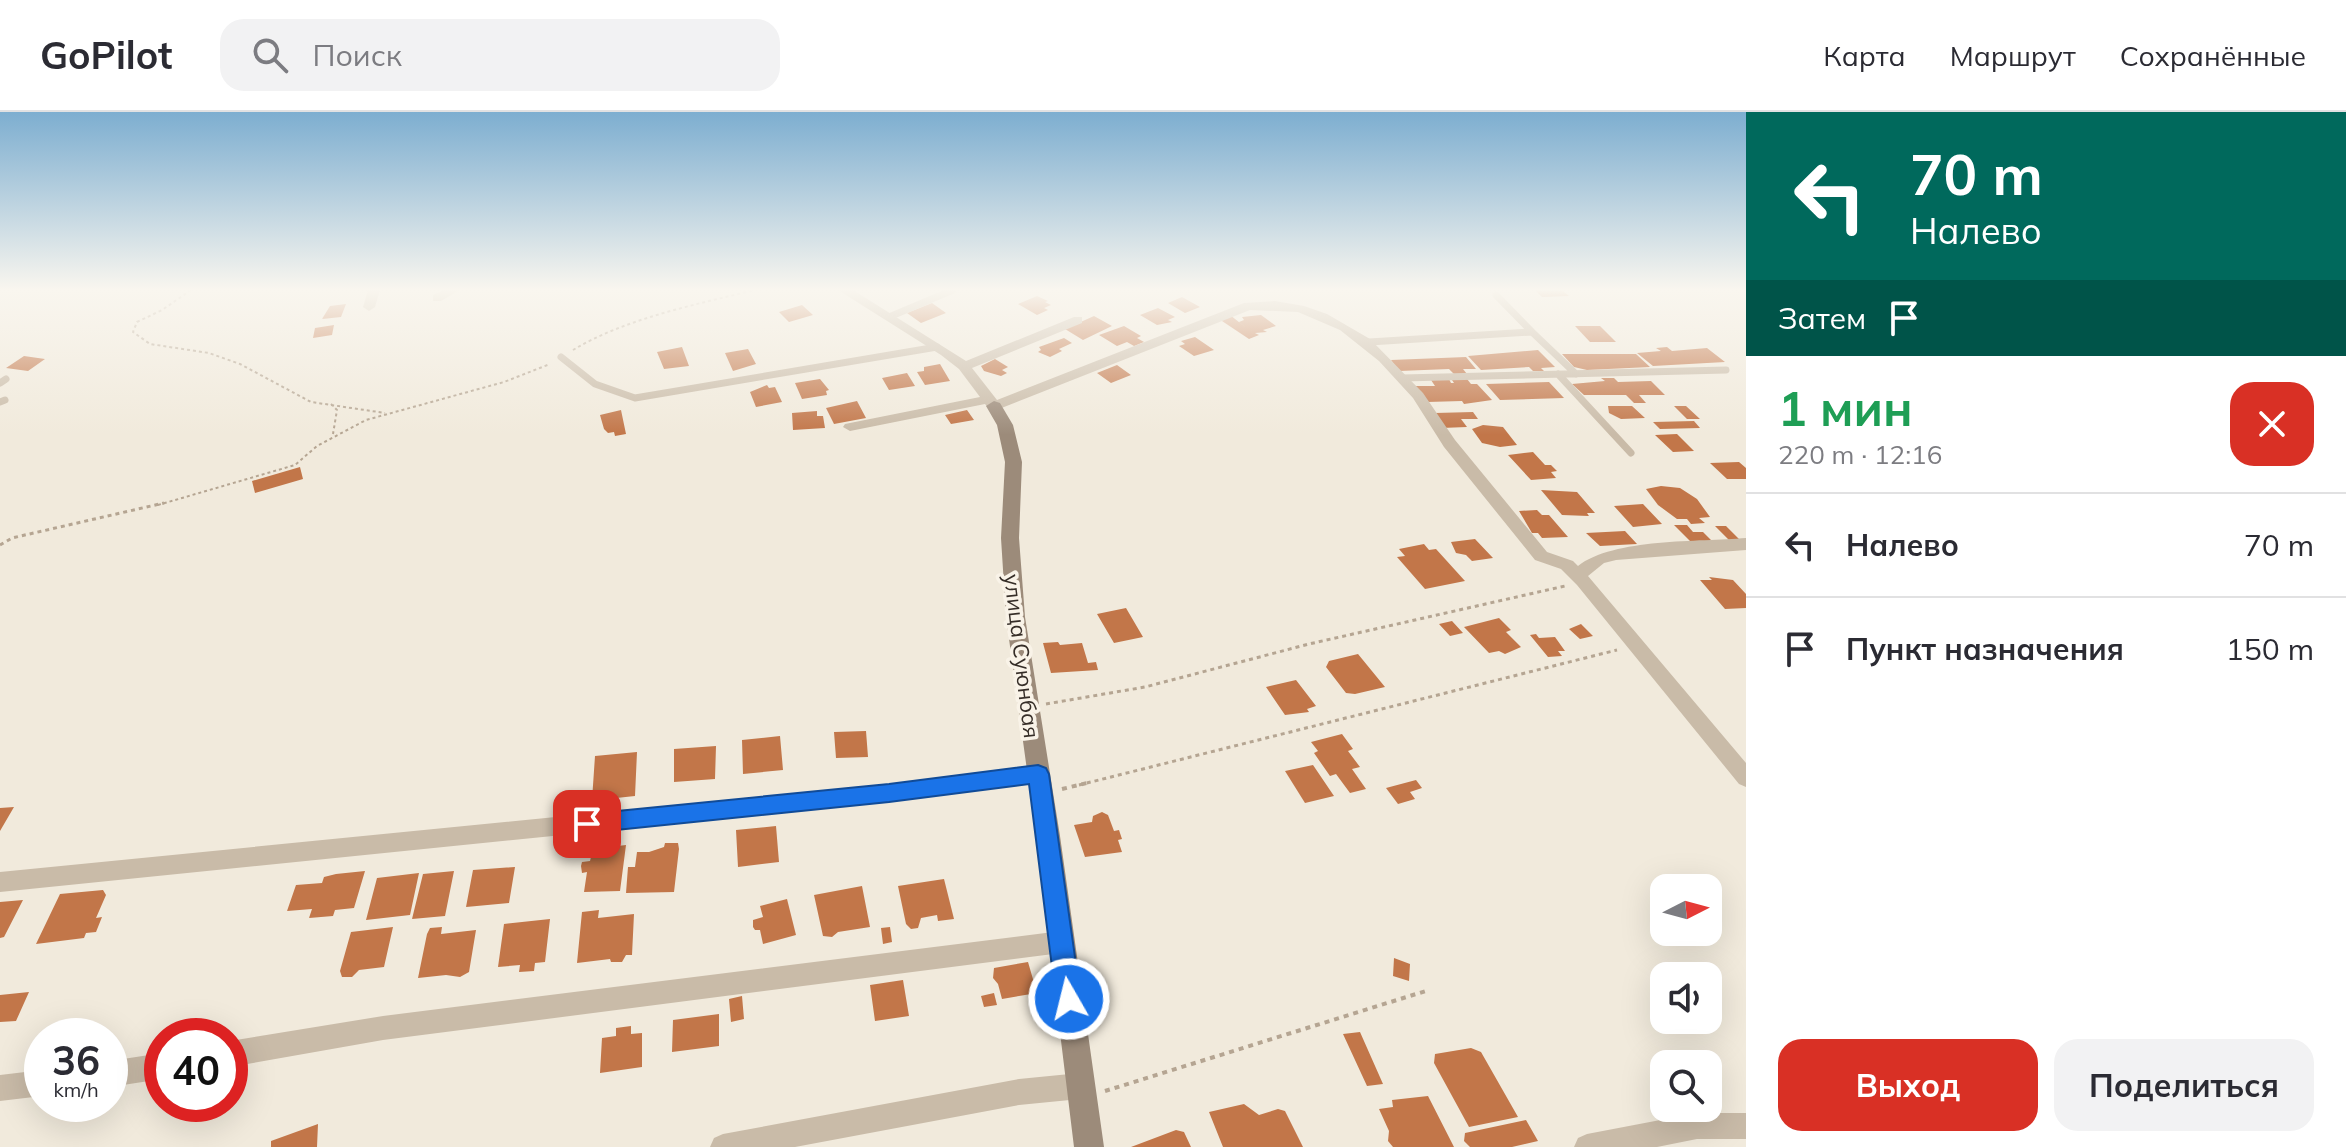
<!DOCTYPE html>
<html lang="ru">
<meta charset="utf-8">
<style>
body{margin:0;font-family:Mulish,sans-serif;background:#f2f2f3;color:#2b2b33;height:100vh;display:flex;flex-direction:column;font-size:30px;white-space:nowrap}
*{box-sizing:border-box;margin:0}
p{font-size:26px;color:#7c7c81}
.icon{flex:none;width:44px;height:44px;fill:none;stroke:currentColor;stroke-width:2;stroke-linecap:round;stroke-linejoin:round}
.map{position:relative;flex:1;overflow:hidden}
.side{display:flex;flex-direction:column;background:#fff;width:600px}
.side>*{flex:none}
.guide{background:#00695c;color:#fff;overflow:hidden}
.needle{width:52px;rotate:84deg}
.controls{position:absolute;left:1650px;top:762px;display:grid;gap:16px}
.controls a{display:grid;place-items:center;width:72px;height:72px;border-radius:16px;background:#fff;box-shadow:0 8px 32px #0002;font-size:40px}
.speed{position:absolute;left:24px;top:906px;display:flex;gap:16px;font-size:40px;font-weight:700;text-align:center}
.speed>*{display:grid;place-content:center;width:104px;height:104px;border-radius:50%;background:#fff;box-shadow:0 8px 32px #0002;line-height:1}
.speed small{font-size:20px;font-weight:400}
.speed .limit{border:12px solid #d22;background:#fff;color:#111}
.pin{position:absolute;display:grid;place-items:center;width:68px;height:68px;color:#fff;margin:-34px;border-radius:16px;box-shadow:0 4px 12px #0006}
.me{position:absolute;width:88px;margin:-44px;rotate:352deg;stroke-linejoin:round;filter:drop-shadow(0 0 6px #0008)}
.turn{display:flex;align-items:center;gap:28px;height:168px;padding:0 32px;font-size:36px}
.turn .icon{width:104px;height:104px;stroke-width:2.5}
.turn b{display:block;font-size:56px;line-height:68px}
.then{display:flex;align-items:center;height:76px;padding:0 32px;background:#0003;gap:16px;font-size:30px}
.round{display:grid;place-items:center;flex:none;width:84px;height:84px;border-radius:24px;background:#f2f2f3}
.headline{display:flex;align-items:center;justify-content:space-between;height:136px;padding:0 32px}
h1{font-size:48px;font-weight:700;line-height:60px;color:#1e9e55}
.primary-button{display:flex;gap:16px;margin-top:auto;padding:16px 32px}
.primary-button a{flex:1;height:92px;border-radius:24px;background:#d93025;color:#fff;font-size:32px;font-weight:700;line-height:92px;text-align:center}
.primary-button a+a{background:#f2f2f3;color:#2b2b33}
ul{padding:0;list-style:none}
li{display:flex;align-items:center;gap:24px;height:104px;padding:0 32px;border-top:2px solid #e1e1e2}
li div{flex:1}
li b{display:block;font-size:30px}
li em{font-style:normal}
header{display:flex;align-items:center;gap:48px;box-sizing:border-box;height:112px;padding:0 40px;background:#fff;border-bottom:2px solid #e1e1e2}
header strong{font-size:38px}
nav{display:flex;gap:44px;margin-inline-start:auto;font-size:28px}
.search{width:560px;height:72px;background:#f2f2f3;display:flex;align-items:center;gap:20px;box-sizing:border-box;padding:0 28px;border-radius:24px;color:#7c7c81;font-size:30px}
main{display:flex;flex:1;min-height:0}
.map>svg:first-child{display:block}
.building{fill:#c27649}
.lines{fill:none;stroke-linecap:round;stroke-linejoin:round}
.path-far2{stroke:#b5a592;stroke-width:2;stroke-dasharray:3 3;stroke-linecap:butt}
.path-far1{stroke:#b5a592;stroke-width:3;stroke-dasharray:4 4;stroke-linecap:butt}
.path{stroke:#b5a592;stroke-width:4;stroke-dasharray:5 5;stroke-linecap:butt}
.lane{stroke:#c9bba8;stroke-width:7}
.street{fill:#c9bba8;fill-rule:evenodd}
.secondary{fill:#9c8b7a;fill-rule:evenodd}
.route{fill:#1a73e8;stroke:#114b97;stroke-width:2}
.labels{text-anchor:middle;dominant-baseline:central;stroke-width:7;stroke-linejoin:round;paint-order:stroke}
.street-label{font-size:22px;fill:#362e28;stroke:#f9f3e8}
</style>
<header>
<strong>GoPilot</strong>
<div class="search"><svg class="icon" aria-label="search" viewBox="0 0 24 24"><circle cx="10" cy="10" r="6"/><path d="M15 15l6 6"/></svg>Поиск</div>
<nav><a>Карта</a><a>Маршрут</a><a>Сохранённые</a></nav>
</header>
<main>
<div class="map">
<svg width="1746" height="1035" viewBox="0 0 1746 1035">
<rect width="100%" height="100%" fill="#f1eadc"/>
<path class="building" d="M1535 178H1562L1569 184 1542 185Z
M1037 184 1048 189 1045 190 1051 193 1044 196 1048 198 1037 203 1018 192Z
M1182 185 1200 195 1185 201 1168 191Z
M932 191 946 201 921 211 907 201Z
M346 192 341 205 322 207 330 194Z
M802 193 813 203 789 210 779 200Z
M1158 196 1175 205 1168 208 1172 210 1157 213 1140 203Z
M1230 203 1249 218 1239 210 1244 208 1242 205 1261 203 1276 214 1263 218 1267 220 1255 221 1259 223 1249 227 1219 207Z
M1094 204 1112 214 1083 228 1065 217Z
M334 213 332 223 313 226 315 216Z
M1124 214 1141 224 1137 226 1144 230 1134 234 1127 230 1117 234 1099 223Z
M1575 214H1600L1616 230H1590Z
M1195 225 1214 238 1194 244 1179 234 1185 232 1181 229Z
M1064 226 1072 231 1059 237 1062 239 1050 245 1038 240 1041 238 1039 235Z
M682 235 689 254 664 257 657 240Z
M1667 235 1672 239 1707 236 1725 250 1653 254 1637 241 1661 239 1656 236Z
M748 237 756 252 733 259 725 241Z
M1538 238 1555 255 1541 256 1544 259H1533L1529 255 1481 258 1468 244Z
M1562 242H1636L1650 255 1587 258 1574 255Z
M24 244 45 247 28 259 6 256Z
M1466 245 1476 257H1463L1467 262H1454L1449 257 1399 259 1391 248Z
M995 247 1008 255 1002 258 1007 261 1001 264 984 259 981 254Z
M940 252 950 269 925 273 917 260 924 259V255Z
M1117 253 1131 263 1111 271 1097 261Z
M907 261 915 274 889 278 882 266Z
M1601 266H1614L1618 270 1651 269 1665 283H1639L1646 291H1634L1626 283H1584L1572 272 1605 269Z
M820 267 829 278 826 279 827 283 802 287 795 271Z
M1449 267 1451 271H1454L1452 268 1467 267 1471 272H1477L1492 288 1464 292 1462 289 1427 290 1414 274H1435L1431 268Z
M1549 270 1564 286 1500 288 1486 272Z
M767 273 769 276 775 275 782 290 756 295 750 280Z
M857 289 866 306 834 312 826 296Z
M1608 294H1632L1645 306 1621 307 1609 301Z
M1674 294H1686L1700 307H1687Z
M621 298 626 322 615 324 614 320 608 321 604 317 600 303Z
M967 298 974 308 951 312 945 303Z
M817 299V304H823L825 316 793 318 792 301Z
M1473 300 1478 307H1461L1467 315 1441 316 1435 301Z
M1694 309 1700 316 1660 317 1653 310Z
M1483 313 1503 315 1517 333 1500 335 1482 331 1472 317Z
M1677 322 1694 339 1673 340 1655 323Z
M1533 340 1545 353H1551L1557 359 1551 360 1556 366 1531 368 1508 343Z
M1739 350 1746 356V367H1727L1710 351Z
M300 355 303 367 255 381 252 369Z
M1661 374 1680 376 1697 387 1710 405 1699 406 1705 411 1691 412 1687 407H1677L1658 393 1646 377Z
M1541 378 1577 380 1595 401H1587L1589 404 1562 403Z
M1643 392 1662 412 1633 415 1614 394Z
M1537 398 1542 403H1549L1568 425 1542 426 1538 421H1532L1519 399Z
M1674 413H1687L1693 420H1703L1712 429 1691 430Z
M1715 414H1726L1741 429H1730Z
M1625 419 1637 432 1600 434 1586 421Z
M1475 427 1493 446 1472 449 1466 443 1456 441 1451 430Z
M1424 432 1429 438 1436 437 1465 469 1425 477 1397 445 1405 444 1399 437Z
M1709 465 1733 468 1746 482V496L1725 497 1700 468H1712Z
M1126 496 1143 525 1114 531 1097 502Z
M1499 506 1511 518 1506 520 1521 535 1505 542 1499 539 1489 541 1464 515Z
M1452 509 1463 521 1450 524 1439 512Z
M1581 512 1593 524 1580 527 1569 517Z
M1536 522 1539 526 1555 525 1565 539H1558L1562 544 1548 545 1530 523Z
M1058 530 1060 533 1082 531 1088 551 1096 550 1098 558 1051 561 1043 531Z
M1358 542 1385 575 1355 582 1346 581 1326 555 1329 549Z
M1296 568 1316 594 1307 597 1309 600 1285 603 1266 575Z
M866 619 868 645 836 646 834 620Z
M1342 622 1353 637 1348 639 1360 655 1352 657 1366 677 1350 681 1336 662 1330 664 1314 641 1318 639 1311 630Z
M780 624 783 658 743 662 742 628Z
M716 634 715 667 674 670V637Z
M637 640 635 684 607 687 600 692 592 688 595 644Z
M1313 653 1334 684 1305 691 1285 659Z
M1416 668 1422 676 1410 680 1415 687 1398 692 1386 676Z
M14 695 0 719V696Z
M1102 700 1108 703 1114 719 1119 718 1122 727 1118 728 1122 740 1085 745 1074 713 1092 710 1093 704Z
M776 714 779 750 738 755 736 718Z
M665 731H678L679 737 674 780 626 781 628 755H635L637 740H649L664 735Z
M626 733 620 779 584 780 587 760 582 761 581 754 582 750 590 749 593 737Z
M515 755 509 791 466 795 473 758Z
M365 759 354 796 335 798 333 804 309 806 312 797 287 799 296 773 322 771 324 765 336 762Z
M454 759 445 804 412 807 423 762Z
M419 761 410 803 366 808 377 766Z
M944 767 954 807 938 809 937 803 921 806 918 816 911 817 906 812 898 774Z
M862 774 870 815 838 820 832 825 823 824 814 783Z
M103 778 106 783 96 806 102 805 96 820 86 821 84 826 36 832 60 782Z
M787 787 796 823 763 832 760 818H755L753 815V808L763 805 760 794Z
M23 788 4 825 0 826V790Z
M599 798 598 806 634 802 632 843H626L622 850H611L610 847 577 851 582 800Z
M550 807 545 850 535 851 534 859 519 860 520 853 498 855 504 812Z
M393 815 384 855 359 858 352 865H342L340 859 351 820Z
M442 815 441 822 476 818 469 860 460 865 446 863 418 866 427 822 430 816Z
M890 815 892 830 883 832 881 816Z
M1394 846 1410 852 1409 869 1393 864Z
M1028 850 1037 881 1002 887 998 872 993 866 994 856Z
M903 868 909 904 875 909 870 873Z
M29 880 16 909 0 910V883Z
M994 881 997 893 984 895 981 884Z
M742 884 744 907 731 910 729 887Z
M719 902V934L672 940 673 908Z
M631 914V922L642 921V955L600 961 602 926 616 924V916Z
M1360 920 1383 972 1367 974 1343 922Z
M1471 936 1481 940 1518 1005 1469 1015 1434 951 1435 942Z
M1428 984 1454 1035H1393L1388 1029 1389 1019 1379 997 1393 995 1392 988Z
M1244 992 1259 1003 1278 997 1285 999 1303 1035H1223L1209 1000Z
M1526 1008 1538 1029 1512 1035H1470L1464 1029 1465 1021Z
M318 1012 317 1035H271V1029Z
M1176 1018 1184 1020 1191 1035H1131Z"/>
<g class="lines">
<path class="path-far2" d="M191 178 162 198 137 210 133 220 150 232 209 241 240 252 311 290 385 301
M573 238C624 207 697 192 755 178
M331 292 337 298 333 322
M158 393 295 353 317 334 366 308 504 270 550 252"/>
<path class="path-far1" d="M0 433 12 426 164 391
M1046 592 1145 575 1309 532 1565 474
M1079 673 1617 538"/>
<path class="path" d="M1062 677 1087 671
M1105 979 1429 878"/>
<path class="lane" d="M1496 183 1532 220
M889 205 953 178
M1369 230 1532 220 1576 262
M561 245 595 272 635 286 937 235
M1558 262 1631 341
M1402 266 1726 258
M0 271 6 267
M0 290 5 288"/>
<path class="street" d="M368 178H380L375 195 369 199 363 195Z
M444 178H460L441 189H433V183Z
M838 178H853L966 249 1074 205H1082V211L972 256 997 288 1244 191 1275 189 1304 194 1327 202 1370 227 1423 281 1455 328 1547 440 1573 449 1578 454C1614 426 1699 430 1746 426V438L1616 448 1604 451 1588 464 1746 651V675L1739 672 1577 473 1561 457 1535 448 1444 335 1413 286 1379 249 1340 218 1298 200 1250 198 999 297H989L985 292 850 319 843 315 845 312 980 285 959 257 941 243Z
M1038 653 1045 656 1048 662 1045 668 1038 671 889 690 0 780V760L889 672Z
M1061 819 1069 822 1073 830 1069 838 1061 841 383 928 230 955V929L383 904Z
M162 941V967L110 975V949Z
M42 958V984L0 989V963Z
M1080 961 1089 965 1093 974 1089 983 1080 987 1019 993 795 1035H710L714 1026 723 1022 1019 967Z
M1697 1001H1746V1027H1697L1657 1035H1574L1578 1026 1587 1022Z"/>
<path class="secondary" d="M994 289 1000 291 1013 313 1022 350 1019 426 1025 505 1060 724 1104 1035H1074L1036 724 1006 505 1001 426 1005 350 997 313 986 294Z"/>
</g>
<linearGradient id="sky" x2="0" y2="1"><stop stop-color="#7daed0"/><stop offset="0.55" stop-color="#f9f6ef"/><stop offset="1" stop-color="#f9f6ef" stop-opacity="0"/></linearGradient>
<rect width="1746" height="323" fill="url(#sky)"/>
<path class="route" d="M1038 653 1046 656 1049 662 1081 887 1077 896 1069 900 1060 896 1056 887 1029 672 889 690 587 721 579 719 576 712 579 705 587 702 889 672Z"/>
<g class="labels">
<g class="street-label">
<text transform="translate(1022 544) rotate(83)">улица Суюнбая</text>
</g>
</g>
</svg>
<div class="controls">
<a><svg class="needle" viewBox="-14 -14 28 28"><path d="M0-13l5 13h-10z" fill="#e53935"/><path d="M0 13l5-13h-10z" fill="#7c7c81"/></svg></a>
<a><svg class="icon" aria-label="sound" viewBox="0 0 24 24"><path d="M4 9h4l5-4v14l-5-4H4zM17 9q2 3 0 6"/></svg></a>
<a><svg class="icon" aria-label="search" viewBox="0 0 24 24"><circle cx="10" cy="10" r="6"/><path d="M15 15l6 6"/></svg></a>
</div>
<div class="speed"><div>36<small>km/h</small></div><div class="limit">40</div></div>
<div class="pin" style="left:587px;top:712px;background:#d93025"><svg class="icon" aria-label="arrive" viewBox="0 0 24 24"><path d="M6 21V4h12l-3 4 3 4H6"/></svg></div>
<svg class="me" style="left:1069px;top:887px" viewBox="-20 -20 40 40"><circle r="17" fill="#1a73e8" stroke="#fff" stroke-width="3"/><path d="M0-11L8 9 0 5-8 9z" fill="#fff"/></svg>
</div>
<section class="side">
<div class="guide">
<div class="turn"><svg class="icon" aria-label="left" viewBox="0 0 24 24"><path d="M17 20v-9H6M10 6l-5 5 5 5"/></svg><div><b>70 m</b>Налево</div></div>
<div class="then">Затем<svg class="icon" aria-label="arrive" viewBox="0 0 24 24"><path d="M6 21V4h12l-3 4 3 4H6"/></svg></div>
</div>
<div class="headline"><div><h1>1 мин</h1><p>220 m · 12:16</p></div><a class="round" style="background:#d93025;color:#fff"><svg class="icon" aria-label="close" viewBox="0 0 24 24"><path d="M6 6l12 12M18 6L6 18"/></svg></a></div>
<ul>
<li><svg class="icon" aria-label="left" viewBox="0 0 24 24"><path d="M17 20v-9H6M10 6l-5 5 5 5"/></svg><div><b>Налево</b></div><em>70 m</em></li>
<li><svg class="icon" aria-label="arrive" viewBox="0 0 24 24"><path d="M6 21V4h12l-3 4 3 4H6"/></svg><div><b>Пункт назначения</b></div><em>150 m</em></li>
</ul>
<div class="primary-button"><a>Выход</a><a>Поделиться</a></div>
</section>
</main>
